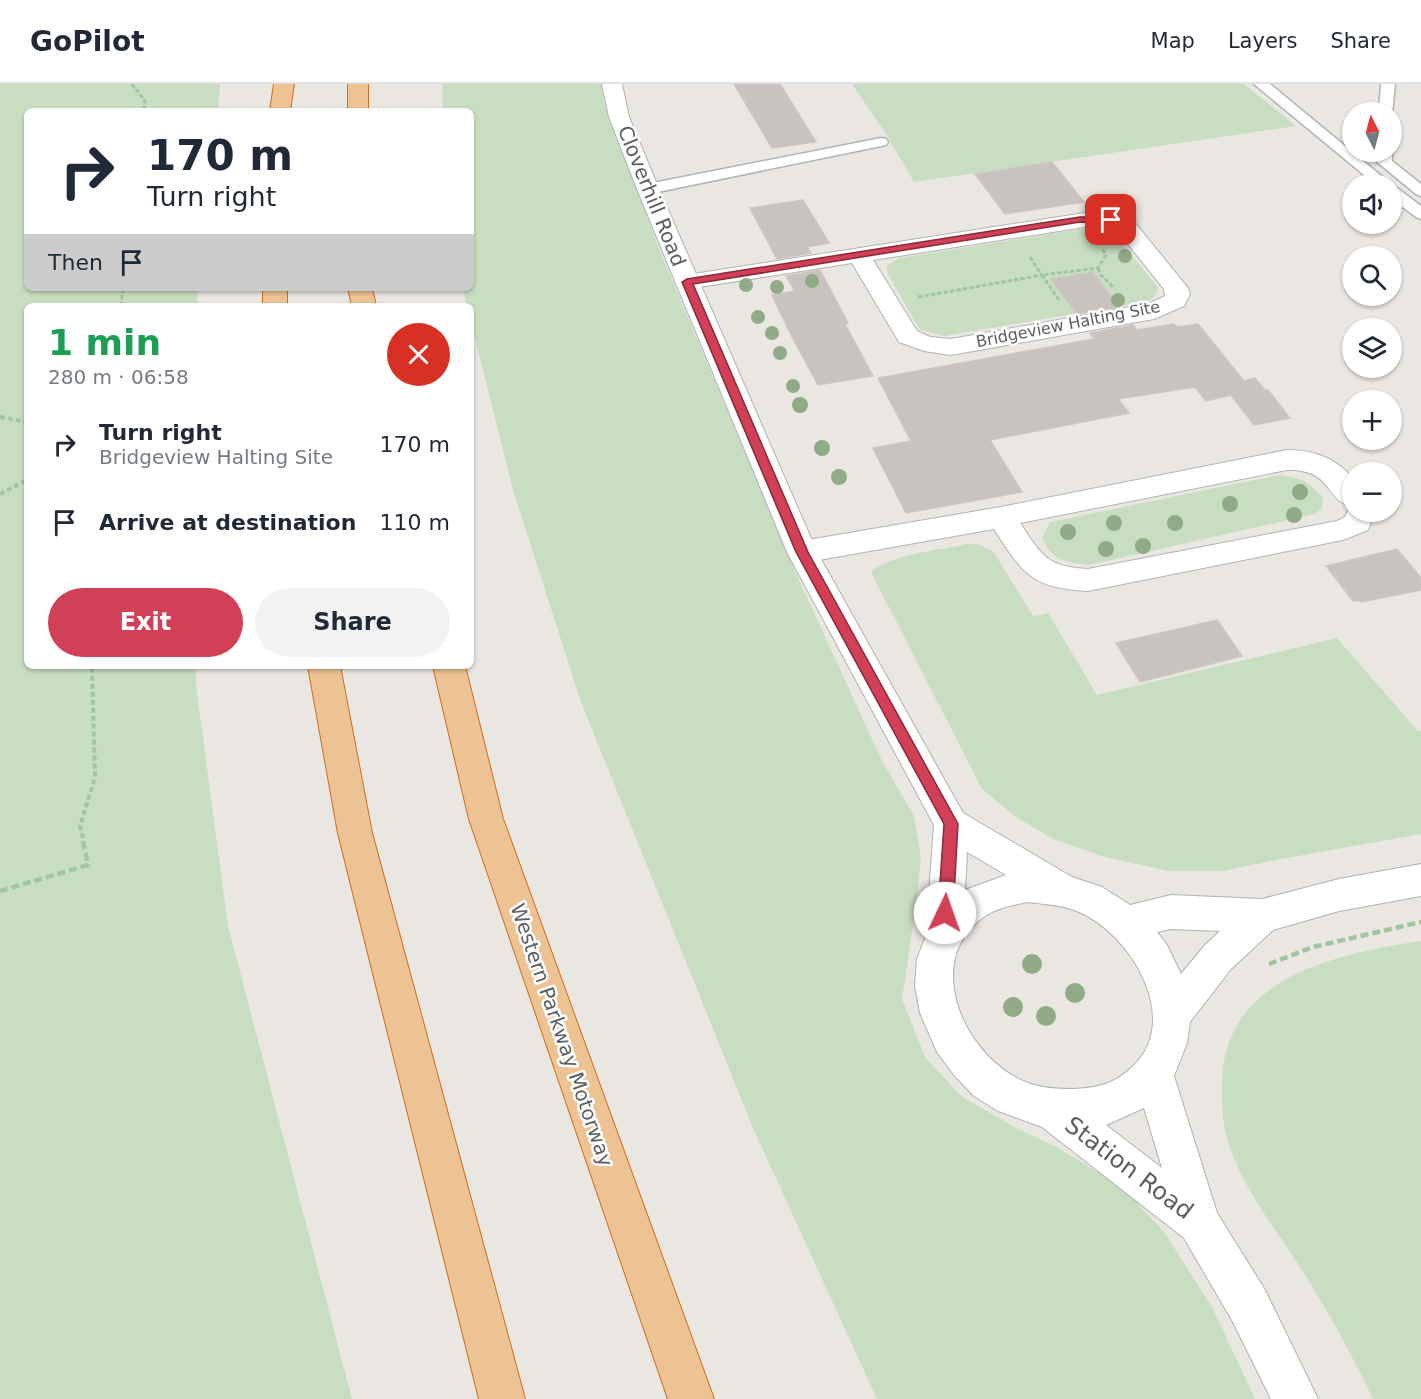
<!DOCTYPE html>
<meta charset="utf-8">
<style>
body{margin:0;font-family:"DejaVu Sans",sans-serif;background:#f2f2f3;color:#1f2937;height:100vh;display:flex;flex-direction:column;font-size:22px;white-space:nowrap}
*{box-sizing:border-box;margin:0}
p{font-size:20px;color:#747a83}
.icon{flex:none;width:33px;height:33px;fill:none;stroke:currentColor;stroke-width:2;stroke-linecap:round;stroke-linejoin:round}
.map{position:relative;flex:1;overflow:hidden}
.drawer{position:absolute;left:24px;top:219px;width:450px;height:366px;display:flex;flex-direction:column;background:#fff;border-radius:9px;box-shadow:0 2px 4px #0004}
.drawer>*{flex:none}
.hud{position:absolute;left:24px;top:24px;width:450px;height:183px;border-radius:9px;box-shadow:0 2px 4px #0004;background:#fff;color:#1f2937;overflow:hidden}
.needle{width:39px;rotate:354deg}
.buttons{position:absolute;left:1342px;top:18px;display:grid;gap:12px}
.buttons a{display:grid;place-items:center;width:60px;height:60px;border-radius:50%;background:#fff;box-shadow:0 2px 4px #0004;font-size:30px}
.pin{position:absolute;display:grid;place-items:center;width:51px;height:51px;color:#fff;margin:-26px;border-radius:12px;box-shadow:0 3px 9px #0006}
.me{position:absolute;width:66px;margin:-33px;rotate:3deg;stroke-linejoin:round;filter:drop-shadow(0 0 4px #0008)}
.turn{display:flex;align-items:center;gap:21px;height:126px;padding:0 24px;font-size:27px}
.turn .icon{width:78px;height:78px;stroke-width:2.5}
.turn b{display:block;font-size:42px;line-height:51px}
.then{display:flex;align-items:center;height:57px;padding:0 24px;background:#0003;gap:12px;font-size:22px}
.round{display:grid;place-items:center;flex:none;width:63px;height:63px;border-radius:32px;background:#f2f2f3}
.overview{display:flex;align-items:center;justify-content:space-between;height:102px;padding:0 24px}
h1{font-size:36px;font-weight:700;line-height:45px;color:#1e9e55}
.button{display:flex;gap:12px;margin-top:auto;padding:12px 24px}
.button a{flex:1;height:69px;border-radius:36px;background:#d14056;color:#fff;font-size:24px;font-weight:700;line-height:69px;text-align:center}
.button a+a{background:#f2f2f3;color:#1f2937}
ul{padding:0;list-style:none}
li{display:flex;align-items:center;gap:18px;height:78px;padding:0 24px}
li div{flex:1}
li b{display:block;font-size:22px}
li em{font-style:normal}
header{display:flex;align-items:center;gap:36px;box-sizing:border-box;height:84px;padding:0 30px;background:#fff;border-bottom:2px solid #e0e1e3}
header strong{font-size:28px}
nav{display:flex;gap:33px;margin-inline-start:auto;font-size:21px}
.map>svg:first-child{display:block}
.green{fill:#c7dfc0}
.building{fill:#c8c3c0;stroke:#cec6c0;stroke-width:1.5}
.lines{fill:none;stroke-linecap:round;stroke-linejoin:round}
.lane-casing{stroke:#b1b4b7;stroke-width:3}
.street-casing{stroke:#b1b4b7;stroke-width:2}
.secondary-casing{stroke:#aeb2b5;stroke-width:2}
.highway-casing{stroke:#cf6e1c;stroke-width:2}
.path-far2{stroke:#9fc6a0;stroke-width:3;stroke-dasharray:4.5 2;stroke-linecap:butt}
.path-far1{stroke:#9fc6a0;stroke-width:4;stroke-dasharray:5 3;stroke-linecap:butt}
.path{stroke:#9fc6a0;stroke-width:4.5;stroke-dasharray:8 4;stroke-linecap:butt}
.lane{fill:#fff;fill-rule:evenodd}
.street{fill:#fff;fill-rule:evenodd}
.secondary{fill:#fff;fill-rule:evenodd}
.highway{fill:#eec394;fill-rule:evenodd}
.tree{fill:#91ab87}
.route{fill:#d14056;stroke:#882a38;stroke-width:1.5}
.labels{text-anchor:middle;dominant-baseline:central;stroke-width:5;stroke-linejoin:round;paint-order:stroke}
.far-street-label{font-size:16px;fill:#595e60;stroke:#fff}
.street-label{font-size:20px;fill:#595e60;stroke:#fff}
.near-street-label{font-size:24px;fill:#595e60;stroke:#fff}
</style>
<header>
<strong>GoPilot</strong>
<nav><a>Map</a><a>Layers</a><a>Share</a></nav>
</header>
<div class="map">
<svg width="1421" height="1315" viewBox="0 0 1421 1315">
<rect width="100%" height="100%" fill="#eae6e1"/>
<path class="green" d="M0 0H220L218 27H27V204H199L196 222H27V582H196V601L228 842 352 1315H0Z
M442 0H601L604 18 658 162 789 474 881 675 914 732 921 773 917 814 902 915 925 973 961 1012 1016 1044 1056 1063 1121 1102 1164 1148 1212 1223 1255 1315H877L753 1044 581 618 513 406 471 239V222H467L463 204H471V27H443Z
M852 0H1244L1296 42 914 98 886 50Z
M1082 145H1103L1112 148 1157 202 1158 207 1153 214 1144 218 944 252 921 246 915 238 887 188V182L899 174Z
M1279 391C1301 394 1308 397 1323 414L1322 424 1315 430 1089 481C1068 479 1050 476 1042 454L1050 438Z
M968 460H977L993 467 1033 532 1048 529 1097 611 1337 554 1418 647H1421V750L1270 777 1223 787H1169L1105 773 1053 755 1016 733 982 705 871 488C890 470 941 466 968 460Z
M1421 857V1315H1373C1350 1267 1327 1225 1298 1180 1274 1143 1247 1109 1231 1067 1222 1043 1222 1026 1222 1001 1222 893 1336 870 1421 857Z"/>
<path class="building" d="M734 0H780L816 58 772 64Z
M1052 78 1084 118 1005 130 975 90Z
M803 116 829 159 807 163 811 169 777 175 750 124Z
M820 186 848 239 845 240 873 292 818 301 790 249 772 211 795 207 786 192Z
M1093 188 1119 223 1077 230 1051 195Z
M1174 240 1177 243 1198 240 1244 297 1255 294 1265 306H1268L1290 334 1254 341 1231 311 1206 317 1195 303 1118 315 1129 329 990 356 1022 408 906 429 873 364 911 357 878 294 1094 255 1090 249 1133 241 1137 246Z
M1397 465 1421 494V506L1361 518 1359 516 1353 517 1326 482Z
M1217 536 1242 572 1140 598 1116 559Z"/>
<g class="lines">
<defs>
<path id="lane" d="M1254 0H1270L1391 100H1375Z
M1381 0H1395L1392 30 1379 28Z
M881 54 886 55 888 58 886 61 648 110 640 105 648 100Z
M1392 67V77L1421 100V112L1416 110 1377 78 1378 68Z
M1392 102 1397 104 1421 122V135L1416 133 1392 115Z"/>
<path id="street" d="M1097 127 1119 131 1135 139 1188 204 1190 210 1184 222 1154 235 951 271 924 267 899 258 852 179 687 205 678 203 675 198 678 193 687 191ZM1097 141 1119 149 1164 205 1165 212 1148 220 951 255 930 253 917 247 873 176Z
M1287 366C1314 366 1335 374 1353 394V428H1375L1368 446 1343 456 1088 507C1031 504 1023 490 994 445L802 479 792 476 787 468 792 460 802 457 1001 423ZM1287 386C1332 385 1324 414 1350 422L1345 433 1337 437 1088 485C1047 483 1042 472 1020 439Z"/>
<path id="secondary" d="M602 0H622L629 33 659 105 817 468 963 729 1072 793 1102 803 1130 821 1171 811 1262 815 1339 795 1421 780V812L1339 827 1273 846 1231 885 1190 938 1187 959 1174 992 1217 1129 1265 1206 1318 1315H1271L1233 1238 1184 1154 1042 1043 998 1027 974 1012 954 991 937 968 920 929 915 902 917 875 926 852 934 741 787 468 637 105 609 33ZM967 768 1006 791 965 806ZM1028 818C1044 820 1062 821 1077 827 1131 849 1185 938 1130 985 1112 1001 1096 1004 1072 1005 1058 1005 1041 1004 1028 999 966 976 919 877 985 832 998 824 1013 821 1028 818ZM1171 845 1220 847 1205 861 1181 890 1167 861 1157 848ZM1144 1024 1162 1084 1106 1041Z"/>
<path id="highway" d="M274 0H294L290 27H270Z
M348 0H368V27H348Z
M263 204H287V222H263Z
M348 204H372L376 222H352Z
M308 582H340L372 749 525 1315H479L338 749Z
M433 582H465L503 735 714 1315H668L469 735Z"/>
</defs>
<use href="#lane" class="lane-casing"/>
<use href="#street" class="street-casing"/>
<use href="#secondary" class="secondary-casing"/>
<use href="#highway" class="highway-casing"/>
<path class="path-far2" d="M132 0 145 17 144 27
M1098 184 1101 191 1114 204
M918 213 1042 191 1029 172
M1059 216 1042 191 1098 184 1106 171 1102 165
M121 222 123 204"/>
<path class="path-far1" d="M0 333 27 338
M0 410 27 396
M83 754 80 742 95 694 92 582"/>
<path class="path" d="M0 807 88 781 82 753
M1269 880 1313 863 1421 838"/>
<use href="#lane" class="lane"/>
<use href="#street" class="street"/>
<use href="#secondary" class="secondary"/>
<use href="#highway" class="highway"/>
</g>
<g class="tree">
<circle cx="1125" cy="172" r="7"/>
<circle cx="812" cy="197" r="7"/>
<circle cx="746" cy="201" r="7"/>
<circle cx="777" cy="203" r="7"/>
<circle cx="1118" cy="216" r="7"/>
<circle cx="758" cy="233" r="7"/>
<circle cx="772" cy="249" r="7"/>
<circle cx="780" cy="269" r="7"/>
<circle cx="793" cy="302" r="7"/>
<circle cx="800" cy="321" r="8"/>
<circle cx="822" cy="364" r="8"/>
<circle cx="839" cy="393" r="8"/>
<circle cx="1300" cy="408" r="8"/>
<circle cx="1230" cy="420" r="8"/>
<circle cx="1294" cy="431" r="8"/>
<circle cx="1114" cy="439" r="8"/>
<circle cx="1175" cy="439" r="8"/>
<circle cx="1068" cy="448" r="8"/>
<circle cx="1143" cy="462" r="8"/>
<circle cx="1106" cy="465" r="8"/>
<circle cx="1032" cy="880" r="10"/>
<circle cx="1075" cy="909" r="10"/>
<circle cx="1013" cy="923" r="10"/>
<circle cx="1046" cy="932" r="10"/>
</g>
<path class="route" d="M1080 133H1111L1115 136 1111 139 1080 138 693 200 808 468 958 740 953 829 951 833 945 835 940 833 938 829 944 740 796 468 682 198 687 195Z"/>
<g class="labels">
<g class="far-street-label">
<text transform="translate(1068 240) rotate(-11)">Bridgeview Halting Site</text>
</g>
<g class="street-label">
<text transform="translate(652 112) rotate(68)">Cloverhill Road</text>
<text transform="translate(562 951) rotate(71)">Western Parkway Motorway</text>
</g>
<g class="near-street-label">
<text transform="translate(1129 1084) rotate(37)">Station Road</text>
</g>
</g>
</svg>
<div class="buttons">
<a><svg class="needle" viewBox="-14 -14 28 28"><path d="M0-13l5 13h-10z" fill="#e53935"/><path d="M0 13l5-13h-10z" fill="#747a83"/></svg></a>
<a><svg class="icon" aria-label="sound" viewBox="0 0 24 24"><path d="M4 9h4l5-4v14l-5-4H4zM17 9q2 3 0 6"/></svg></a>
<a><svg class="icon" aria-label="search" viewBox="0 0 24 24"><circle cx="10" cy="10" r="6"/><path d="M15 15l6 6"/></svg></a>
<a><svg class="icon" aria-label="layers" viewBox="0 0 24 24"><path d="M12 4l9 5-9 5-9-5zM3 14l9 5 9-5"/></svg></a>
<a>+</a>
<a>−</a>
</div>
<div class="pin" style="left:1111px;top:136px;background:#d93025"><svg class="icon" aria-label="arrive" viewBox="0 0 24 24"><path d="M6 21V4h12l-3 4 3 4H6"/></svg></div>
<svg class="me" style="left:945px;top:829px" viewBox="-20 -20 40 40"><circle r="19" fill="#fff"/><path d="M0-13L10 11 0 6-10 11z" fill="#d14056"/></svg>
<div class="hud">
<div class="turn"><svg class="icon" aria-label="right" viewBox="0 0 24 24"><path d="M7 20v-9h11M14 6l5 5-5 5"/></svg><div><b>170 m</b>Turn right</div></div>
<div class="then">Then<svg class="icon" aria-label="arrive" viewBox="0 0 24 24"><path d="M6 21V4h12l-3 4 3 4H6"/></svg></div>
</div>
<section class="drawer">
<div class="overview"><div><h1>1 min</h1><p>280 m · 06:58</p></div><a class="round" style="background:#d93025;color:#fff"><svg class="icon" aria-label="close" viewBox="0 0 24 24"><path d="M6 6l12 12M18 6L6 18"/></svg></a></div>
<ul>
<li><svg class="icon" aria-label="right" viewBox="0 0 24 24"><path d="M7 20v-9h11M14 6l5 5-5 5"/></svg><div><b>Turn right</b><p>Bridgeview Halting Site</p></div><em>170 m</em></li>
<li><svg class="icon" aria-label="arrive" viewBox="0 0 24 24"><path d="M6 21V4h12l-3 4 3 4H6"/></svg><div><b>Arrive at destination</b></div><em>110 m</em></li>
</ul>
<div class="button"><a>Exit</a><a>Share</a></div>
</section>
</div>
